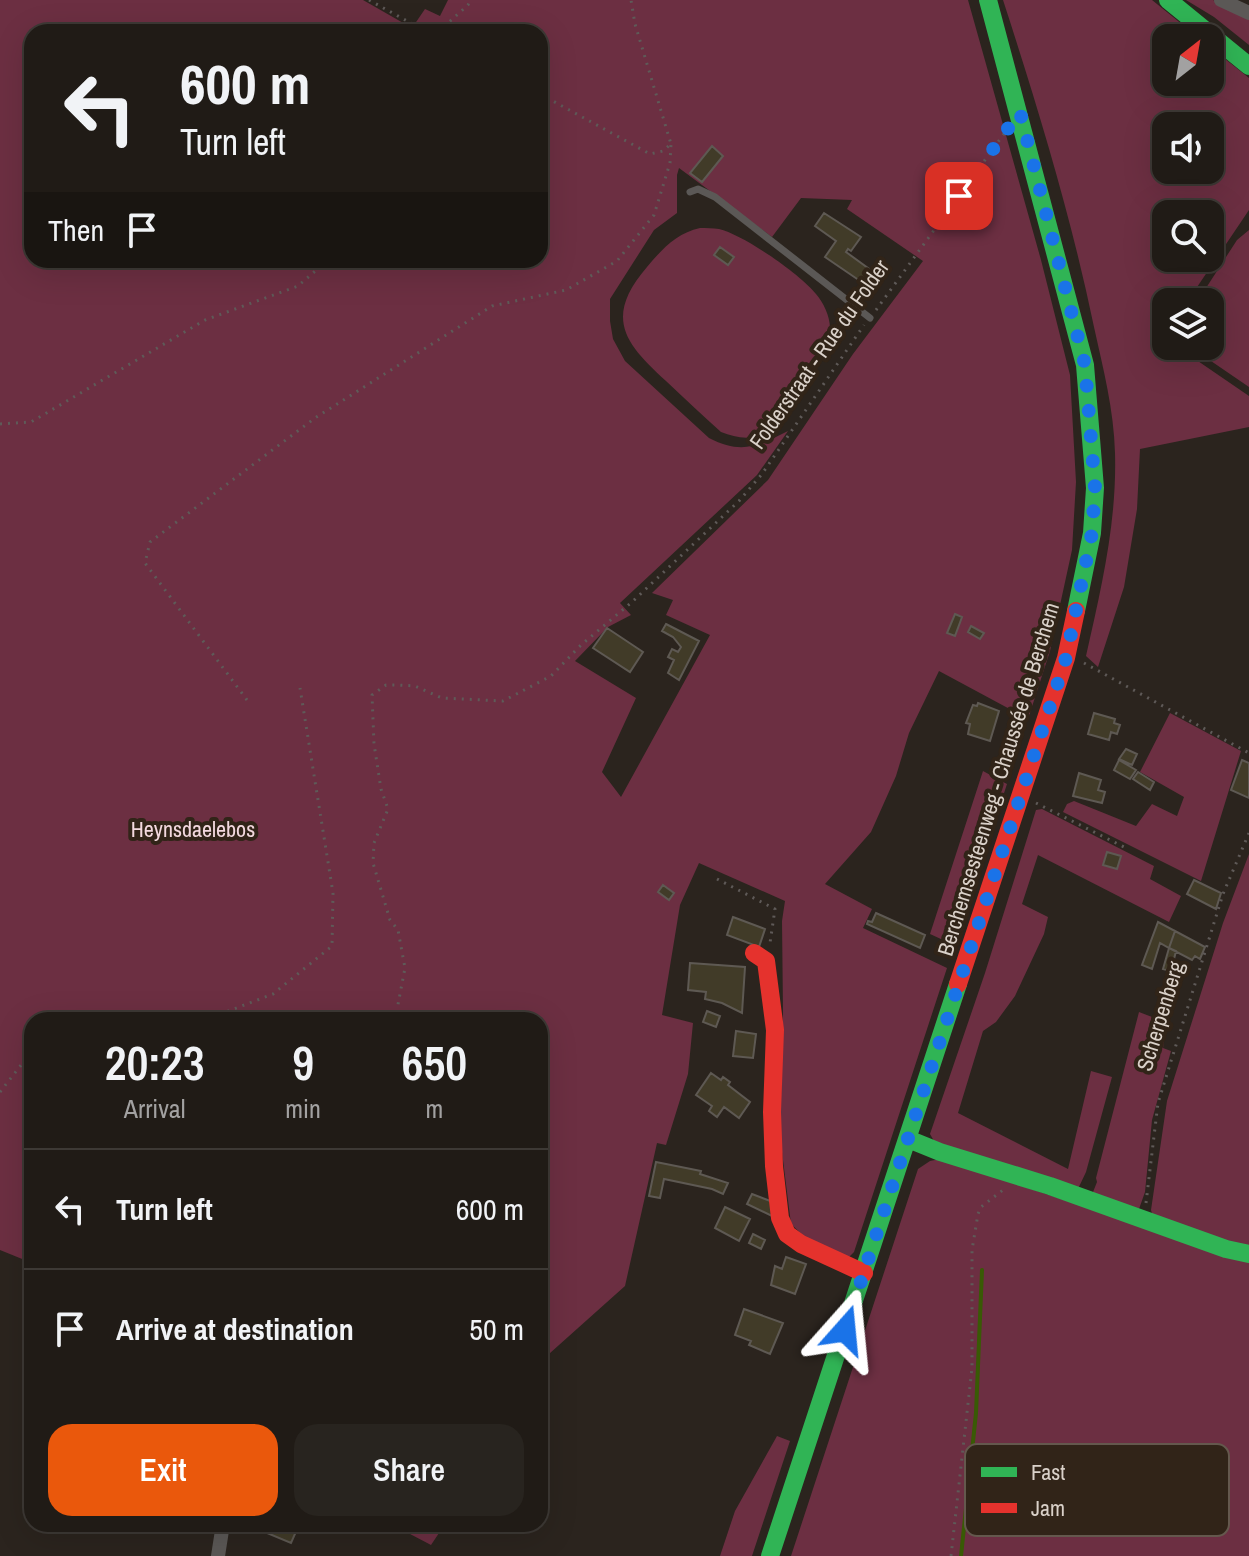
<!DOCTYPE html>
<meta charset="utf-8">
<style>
body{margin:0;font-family:"Archivo Narrow",sans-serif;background:#28241f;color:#f1f3f6;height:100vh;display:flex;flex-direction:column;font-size:30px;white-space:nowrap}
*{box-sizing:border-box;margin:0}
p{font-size:26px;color:#a2a1a1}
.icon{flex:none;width:44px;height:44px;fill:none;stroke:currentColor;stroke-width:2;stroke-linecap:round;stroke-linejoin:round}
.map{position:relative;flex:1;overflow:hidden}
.sheet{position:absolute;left:24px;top:1012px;width:524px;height:520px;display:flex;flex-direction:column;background:#201b16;border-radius:24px;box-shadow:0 8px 32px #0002,0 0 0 2px #3d3935}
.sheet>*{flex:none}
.banner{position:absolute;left:24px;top:24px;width:524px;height:244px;border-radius:24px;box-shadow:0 8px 32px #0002,0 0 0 2px #3d3935;background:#201b16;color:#f1f3f6;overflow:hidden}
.needle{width:52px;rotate:31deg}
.buttons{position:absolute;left:1152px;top:24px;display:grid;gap:16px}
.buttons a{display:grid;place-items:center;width:72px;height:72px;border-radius:16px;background:#201b16;box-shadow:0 8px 32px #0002,0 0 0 2px #3d3935;font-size:40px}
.pin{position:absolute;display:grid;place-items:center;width:68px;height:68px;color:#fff;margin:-34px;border-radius:16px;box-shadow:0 4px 12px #0006}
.me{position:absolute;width:88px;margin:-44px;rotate:18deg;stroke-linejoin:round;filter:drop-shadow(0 0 6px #0008)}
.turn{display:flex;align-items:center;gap:28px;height:168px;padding:0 24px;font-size:36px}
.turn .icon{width:104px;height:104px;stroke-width:2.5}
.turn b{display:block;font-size:56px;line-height:68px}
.then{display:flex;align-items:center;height:76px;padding:0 24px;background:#0003;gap:16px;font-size:30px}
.eta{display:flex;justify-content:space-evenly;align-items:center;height:136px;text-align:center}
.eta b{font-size:48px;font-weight:600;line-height:56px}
.action{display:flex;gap:16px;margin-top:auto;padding:16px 24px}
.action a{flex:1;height:92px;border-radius:24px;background:#ea580c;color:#fff;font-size:32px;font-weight:600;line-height:92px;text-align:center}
.action a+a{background:#28241f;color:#f1f3f6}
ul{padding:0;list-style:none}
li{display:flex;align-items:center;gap:24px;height:120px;padding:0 24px;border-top:2px solid #3d3935}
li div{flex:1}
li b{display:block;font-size:30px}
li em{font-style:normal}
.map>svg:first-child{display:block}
.green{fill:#6c2f42;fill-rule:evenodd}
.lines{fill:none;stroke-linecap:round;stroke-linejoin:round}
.stream{stroke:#395a05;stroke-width:4}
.building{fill:#413b28;stroke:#5e5953;stroke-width:2}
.path{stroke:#5f5a58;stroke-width:3;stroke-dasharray:2 6;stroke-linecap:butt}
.lane{stroke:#5b5856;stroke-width:7}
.street{stroke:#5b5856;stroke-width:14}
.fast{stroke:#30b455;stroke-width:18}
.jam{stroke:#e5322d;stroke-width:18}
.route{stroke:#1a73e8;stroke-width:14;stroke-dasharray:0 25.2}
.labels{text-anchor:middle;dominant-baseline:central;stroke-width:8;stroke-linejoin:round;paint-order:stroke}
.street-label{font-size:22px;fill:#dad1c9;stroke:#312418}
.park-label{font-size:22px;fill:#f3d9df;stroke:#312418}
.key{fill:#312418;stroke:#64584d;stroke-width:2}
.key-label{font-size:22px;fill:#dad1c9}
</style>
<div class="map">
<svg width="1249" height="1556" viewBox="0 0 1249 1556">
<rect width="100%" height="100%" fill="#2b241e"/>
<path class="green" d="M0 0H363L412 28 425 9 440 16 448 0H968L1041 260 1070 375 1076 482 1072 550 1050 651 1028 719 939 671 909 733 896 776 871 832 825 884 872 909 863 928 947 968 854 1252 848 1258 812 1244 791 1224 780 1136 783 1012 782 921 785 901 699 863 680 905 662 1015 693 1023 688 1074 666 1145 657 1143 625 1286 540 1362V1020H32V1263L0 1250ZM32 32H540V260H32ZM679 168 772 237 801 198 852 200 847 209 923 261 853 354 768 480 652 593 673 600 666 615 710 635 621 797 602 772 636 698 575 661 608 627 631 615 620 603 757 475 788 431C758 446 742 455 709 438L625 361 613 339 610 321V299L654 230 677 213V175Z
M1003 0H1152L1199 38H1166V82H1210V47L1249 78V210L1187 302H1166V333L1163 337 1166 340V346H1176L1249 396V427L1140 449 1137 509 1124 587 1098 667 1086 656C1101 589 1117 523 1115 453 1114 410 1103 368 1094 327 1071 216 1038 108 1003 0ZM1166 126H1210V170H1166ZM1166 214H1210V258H1166Z
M1186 0H1213L1249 16V45L1214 17Z
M700 228C706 228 713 228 719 229 744 235 800 274 816 294 823 302 830 316 830 328 832 354 786 425 763 434 748 441 735 437 721 432 702 415 684 398 666 381 624 343 604 317 647 267 662 249 677 233 700 228Z
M1249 230V387L1189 346H1210V302H1197L1237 240Z
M1170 713 1241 751 1201 881 1063 812 1067 804 1074 801 1136 826 1152 804 1177 816 1184 797 1140 772Z
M983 771 1007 784 954 945 930 934Z
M1042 809 1154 866 1150 879 1181 896 1169 922 1038 855 1022 904 1048 917 1044 934 1015 996 996 1022 983 1031 958 1113 1068 1169 1091 1071 1112 1077 1086 1172 1077 1191 934 1141 930 1134 985 973 1036 810Z
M1249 854V1251L1153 1217 1151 1210 1167 1101 1223 923Z
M1139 1012 1152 1017 1146 1037 1164 1042 1163 1048 1171 1051 1152 1120 1145 1192 1139 1209 1091 1197 1097 1182 1096 1178Z
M940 1159 1249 1261V1556H791L918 1169 930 1161Z
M777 1436 790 1441 752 1556H720L735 1511Z
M391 1524H445L431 1545Z"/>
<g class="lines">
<path class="stream" d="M961 1556 976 1413 982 1270"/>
</g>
<path class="building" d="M712 146 723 156 702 182 690 173Z
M824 213 861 237 851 251 848 249 846 252 872 271 863 283 825 257 836 241 815 226Z
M720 247 734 257 728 265 714 255Z
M955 614 962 617 955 636 947 633Z
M666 624 699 641 679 680 668 673 674 660 668 657 672 649 678 652 681 647 673 637 662 631Z
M971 626 984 633 980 639 968 632Z
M607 628 643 652 630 672 593 648Z
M978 703 999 711 990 741 968 734 970 724 966 723 973 705 977 706Z
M1094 713 1115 719 1114 723 1120 725 1117 734 1111 732 1109 740 1088 734Z
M1126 749 1137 754 1132 765 1119 759Z
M1119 760 1136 770 1130 779 1114 770Z
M1242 760 1249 763V798L1231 790Z
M1138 772 1154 782 1150 790 1133 779Z
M1079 773 1101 780 1098 790 1105 792 1102 803 1073 796Z
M1107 852 1121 856 1117 869 1103 865Z
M1194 880 1221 893 1216 909 1187 894Z
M663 885 674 893 669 900 658 892Z
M876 913 925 935 920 948 867 924 868 921 872 922Z
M733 917 765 929 759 947 727 935Z
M1158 922 1175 931 1169 948 1160 943 1152 969 1142 965Z
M1175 931 1205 947 1200 959 1195 956 1192 960 1169 948Z
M1169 948 1176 951 1171 971 1163 969Z
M690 963 745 967 742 1013 722 1003 705 999 706 992 688 990Z
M707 1011 720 1016 716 1027 703 1022Z
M736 1031 756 1034 753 1058 733 1056Z
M711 1073 721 1080 723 1077 730 1082 728 1085 750 1102 739 1118 724 1107 717 1117 709 1111 712 1106 696 1095Z
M656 1162 701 1171 700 1174 728 1183 723 1194 712 1189 664 1179 660 1198 649 1196Z
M752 1194 773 1202 772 1216 747 1204Z
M725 1207 750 1219 739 1241 715 1228Z
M753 1234 765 1240 761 1249 749 1243Z
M786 1257 806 1264 795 1294 771 1285 775 1266 782 1269Z
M744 1309 783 1323 770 1354 749 1345 751 1341 735 1335Z
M271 1524H304L303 1529 298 1527 291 1543 267 1533Z"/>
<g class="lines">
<path class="path" d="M369 0 427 32
M438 32 468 5 470 0
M540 94 650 154 663 151 671 144 635 24 631 0
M876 310 1006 131
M0 424 31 422 205 320 298 286 328 260
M1084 663 1249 753
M247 700 145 563 150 542 315 418 492 306 566 290 617 261 654 215 670 163 671 144
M1036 803 1128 849
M717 879 775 909 770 943
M205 1020 273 994 332 946 333 893 300 688
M395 1020 405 968 398 930 390 920 373 863 374 843 388 809 381 789 374 744 372 695 386 685H398L415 686 442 698 503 701 551 676 581 645 632 602 739 501 762 474 864 325
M0 1092 25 1060 32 1058
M1146 1203 1158 1103 1223 894 1249 833
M951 1556 972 1368V1250L978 1214 981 1207 1003 1190"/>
<path class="lane" d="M690 192 698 189 715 197 870 318"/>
<path class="street" d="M1221 0 1249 13
M218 1556 223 1524"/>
<path class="fast" d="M988 0 1085 365 1095 488 1092 533 1076 611
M1168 0 1249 66
M908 1139 940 1152 1050 1186 1226 1249 1249 1254
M770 1556 958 984"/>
<path class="jam" d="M754 953 766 961 775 1030 772 1112 774 1166 780 1218 787 1234 801 1244 864 1273
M958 984 1066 658 1076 611"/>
</g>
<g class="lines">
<path class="route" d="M845 1330 1066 658 1092 533 1095 488 1085 365 1020 112 959 196"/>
</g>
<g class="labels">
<g class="street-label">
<text transform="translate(819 354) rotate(-55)">Folderstraat - Rue du Folder</text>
<text transform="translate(998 779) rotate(-73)">Berchemsesteenweg - Chaussée de Berchem</text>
<text transform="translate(1160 1016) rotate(-73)">Scherpenberg</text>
</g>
<g class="park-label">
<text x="193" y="829">Heynsdaelebos</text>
</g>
</g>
<rect x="965" y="1444" width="264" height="92" rx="12" class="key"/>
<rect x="981" y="1467" width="36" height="10" fill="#30b455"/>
<rect x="981" y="1503" width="36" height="10" fill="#e5322d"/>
<g class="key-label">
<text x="1031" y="1480">Fast</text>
<text x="1031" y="1516">Jam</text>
</g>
</svg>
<div class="buttons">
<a><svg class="needle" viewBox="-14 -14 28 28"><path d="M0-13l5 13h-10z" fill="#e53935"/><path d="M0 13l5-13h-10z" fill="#a2a1a1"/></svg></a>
<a><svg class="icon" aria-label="sound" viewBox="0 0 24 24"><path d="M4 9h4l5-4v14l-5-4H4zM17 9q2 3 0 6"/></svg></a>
<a><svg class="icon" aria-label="search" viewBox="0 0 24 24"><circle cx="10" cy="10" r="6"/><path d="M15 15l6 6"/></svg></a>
<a><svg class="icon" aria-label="layers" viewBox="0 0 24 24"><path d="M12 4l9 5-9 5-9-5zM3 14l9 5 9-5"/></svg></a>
</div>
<div class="pin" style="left:959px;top:196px;background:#d93025"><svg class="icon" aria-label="arrive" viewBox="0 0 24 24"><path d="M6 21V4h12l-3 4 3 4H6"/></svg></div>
<svg class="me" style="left:845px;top:1330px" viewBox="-20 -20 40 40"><path d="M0-17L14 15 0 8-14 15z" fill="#1a73e8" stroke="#fff" stroke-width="4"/></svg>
<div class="banner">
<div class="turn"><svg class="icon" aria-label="left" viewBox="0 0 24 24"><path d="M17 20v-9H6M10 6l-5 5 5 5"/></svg><div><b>600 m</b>Turn left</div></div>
<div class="then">Then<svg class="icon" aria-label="arrive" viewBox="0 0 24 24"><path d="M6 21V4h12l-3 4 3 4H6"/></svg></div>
</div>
<section class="sheet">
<div class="eta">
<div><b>20:23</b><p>Arrival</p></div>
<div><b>9</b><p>min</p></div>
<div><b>650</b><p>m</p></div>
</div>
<ul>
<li><svg class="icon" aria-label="left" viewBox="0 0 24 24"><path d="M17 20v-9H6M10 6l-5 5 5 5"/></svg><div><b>Turn left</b></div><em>600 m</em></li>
<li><svg class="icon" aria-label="arrive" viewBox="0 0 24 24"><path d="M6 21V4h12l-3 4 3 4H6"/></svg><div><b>Arrive at destination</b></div><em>50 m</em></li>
</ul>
<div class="action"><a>Exit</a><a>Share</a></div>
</section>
</div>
